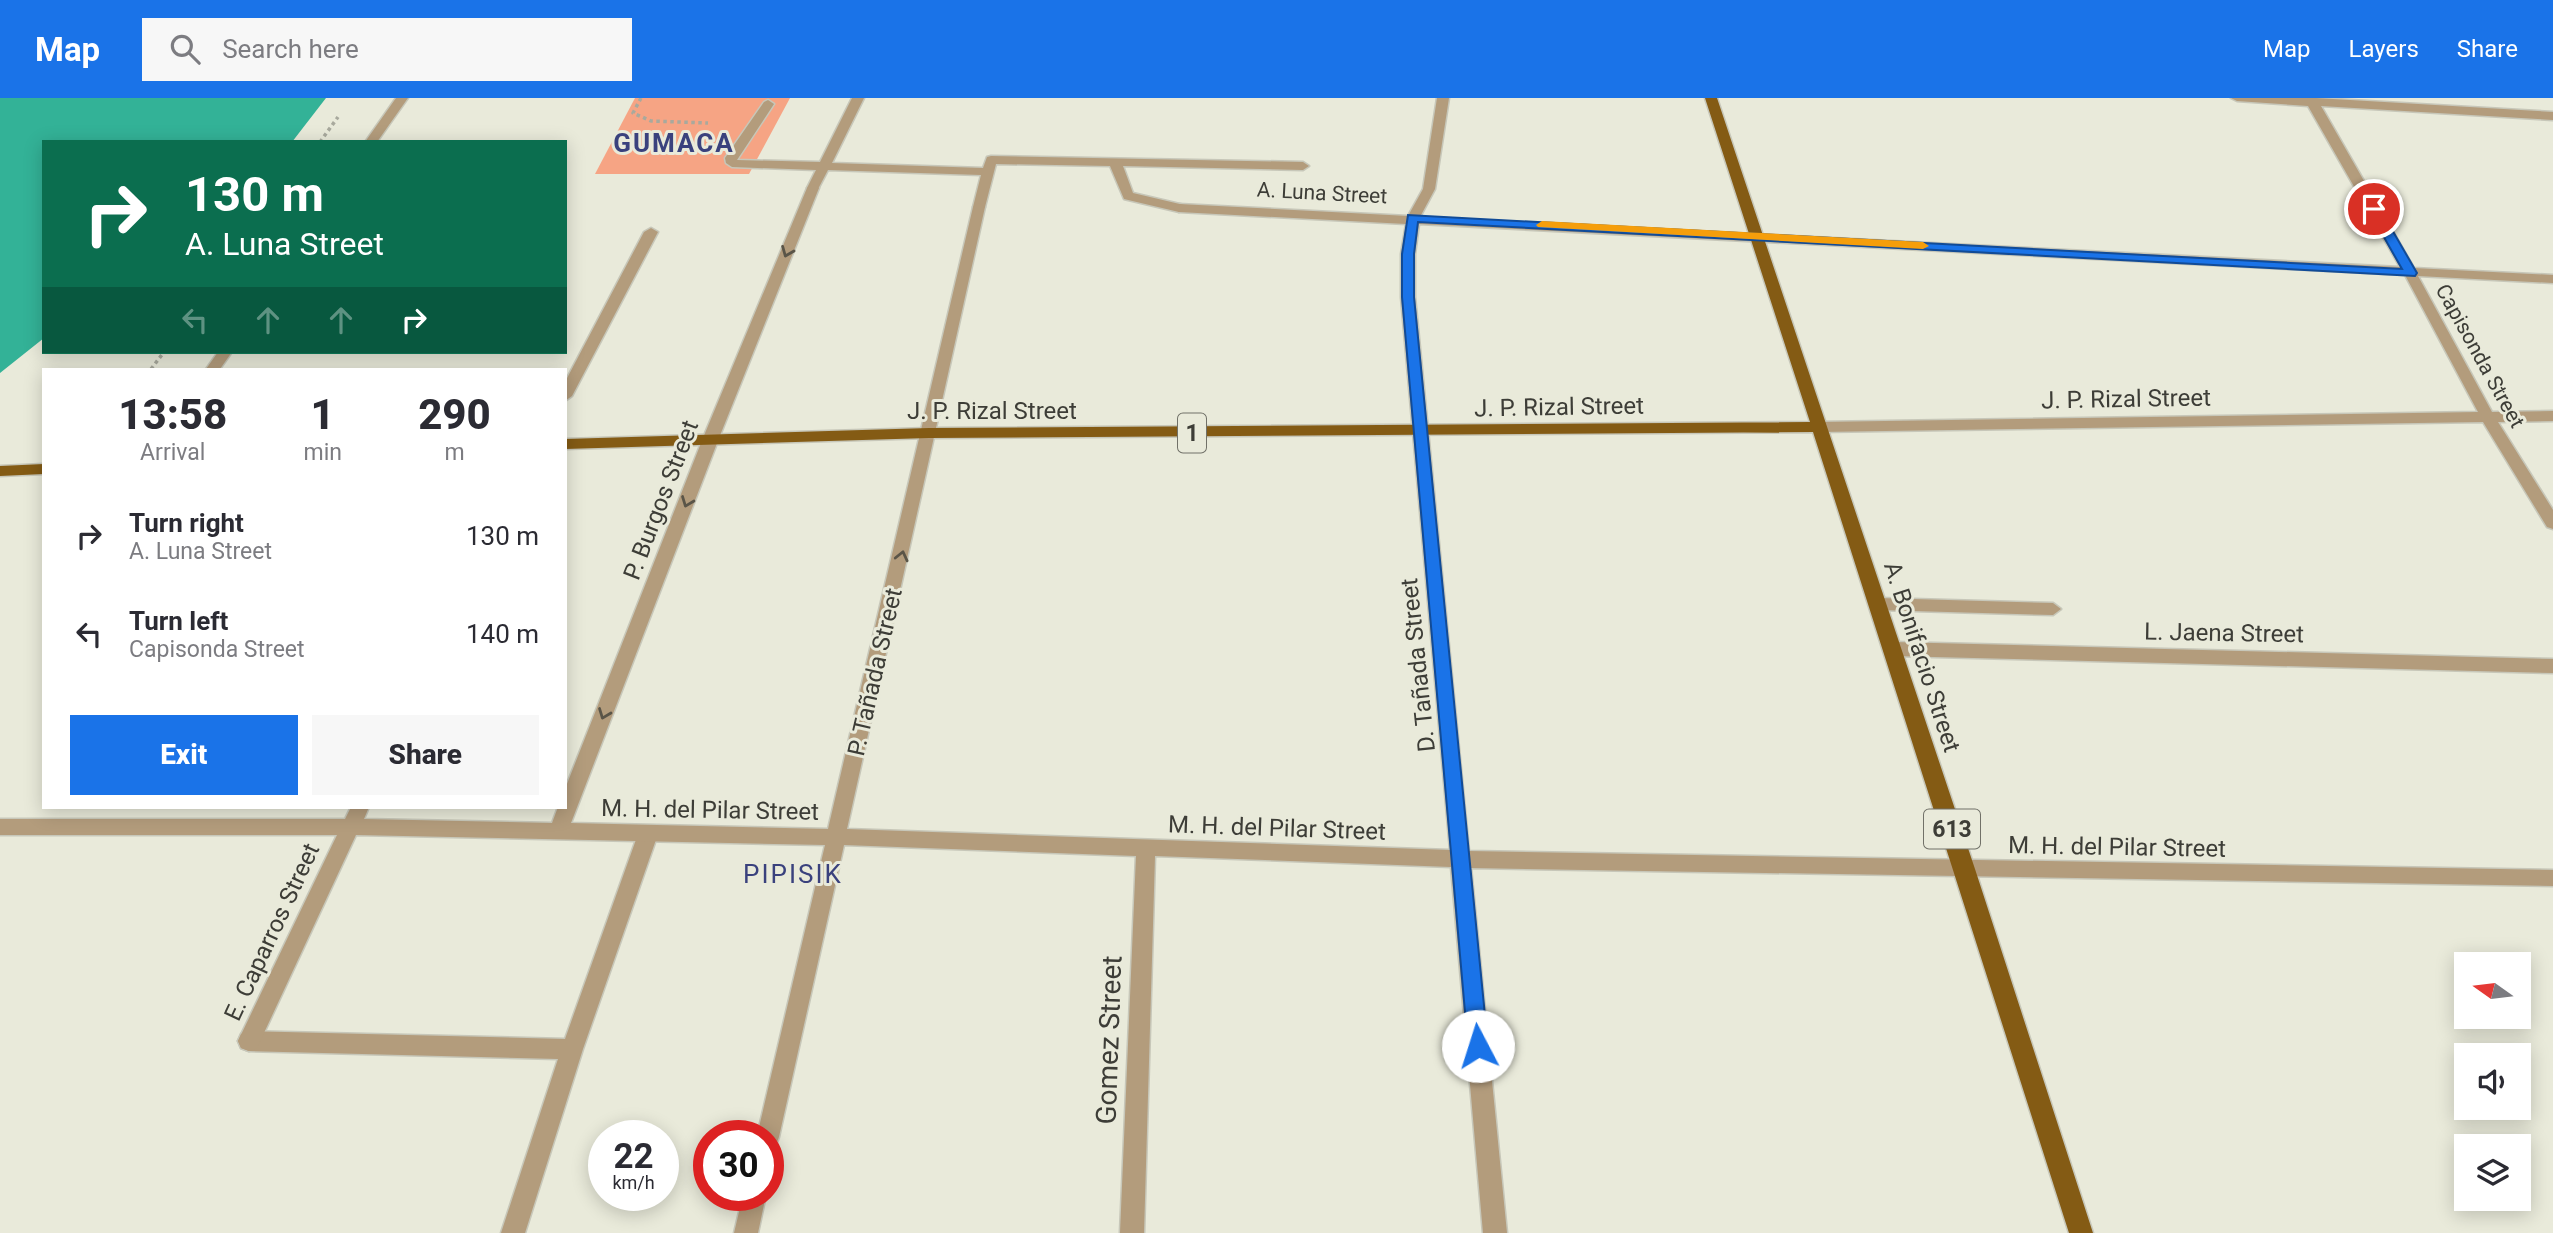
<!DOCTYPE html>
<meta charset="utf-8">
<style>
body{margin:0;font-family:Roboto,sans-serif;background:#f7f7f7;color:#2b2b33;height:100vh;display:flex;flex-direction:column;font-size:26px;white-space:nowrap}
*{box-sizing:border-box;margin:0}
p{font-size:23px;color:#7c7c81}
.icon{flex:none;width:38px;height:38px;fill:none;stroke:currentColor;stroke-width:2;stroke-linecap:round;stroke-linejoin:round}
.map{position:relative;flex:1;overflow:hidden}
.panel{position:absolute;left:42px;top:270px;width:525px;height:441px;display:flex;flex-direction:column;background:#fff;border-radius:0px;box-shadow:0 4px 18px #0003}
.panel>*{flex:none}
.hud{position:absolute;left:42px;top:42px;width:525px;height:214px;border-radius:0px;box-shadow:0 4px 18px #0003;background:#0b6e4f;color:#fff;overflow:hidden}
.needle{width:46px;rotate:284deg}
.tools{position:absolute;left:2454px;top:854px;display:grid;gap:14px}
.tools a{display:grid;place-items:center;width:77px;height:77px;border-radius:0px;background:#fff;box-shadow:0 4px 18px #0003;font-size:35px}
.speed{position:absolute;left:588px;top:1022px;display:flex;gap:14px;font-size:35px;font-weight:700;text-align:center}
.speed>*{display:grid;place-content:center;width:91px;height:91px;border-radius:50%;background:#fff;box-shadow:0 4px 18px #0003;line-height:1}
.speed small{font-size:18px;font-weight:400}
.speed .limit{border:10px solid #d22;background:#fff;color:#111}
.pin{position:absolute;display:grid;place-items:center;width:60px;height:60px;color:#fff;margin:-30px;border:4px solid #fff;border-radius:50%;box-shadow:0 2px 7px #0007}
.me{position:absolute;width:77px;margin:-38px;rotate:355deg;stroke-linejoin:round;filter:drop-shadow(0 0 5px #0008)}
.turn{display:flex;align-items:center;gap:24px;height:147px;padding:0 28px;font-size:32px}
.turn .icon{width:91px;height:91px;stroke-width:2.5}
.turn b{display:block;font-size:49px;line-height:60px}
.lanes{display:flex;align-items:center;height:66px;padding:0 28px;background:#0003;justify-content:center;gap:35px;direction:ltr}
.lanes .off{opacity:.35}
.eta{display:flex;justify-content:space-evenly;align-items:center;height:119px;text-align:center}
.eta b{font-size:42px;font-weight:800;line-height:49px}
.cta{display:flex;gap:14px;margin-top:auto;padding:14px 28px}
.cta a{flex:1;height:80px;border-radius:0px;background:#1a73e8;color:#fff;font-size:28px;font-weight:800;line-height:80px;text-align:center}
.cta a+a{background:#f7f7f7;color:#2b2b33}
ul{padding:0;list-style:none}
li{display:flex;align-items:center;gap:21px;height:98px;padding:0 28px}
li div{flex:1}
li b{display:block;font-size:26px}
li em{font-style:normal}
header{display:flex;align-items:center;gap:42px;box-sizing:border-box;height:98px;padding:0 35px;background:#1a73e8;color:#fff}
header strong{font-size:33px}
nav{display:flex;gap:38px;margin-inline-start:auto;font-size:24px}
.search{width:490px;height:63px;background:#f7f7f7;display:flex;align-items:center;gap:18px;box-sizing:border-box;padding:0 24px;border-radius:0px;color:#7c7c81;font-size:26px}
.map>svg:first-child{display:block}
.green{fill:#f6a484}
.water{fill:#33b297}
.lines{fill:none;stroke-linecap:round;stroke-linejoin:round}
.lane-casing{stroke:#c7c7b9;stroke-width:3}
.street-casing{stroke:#c7c7b9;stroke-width:3}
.primary-casing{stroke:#c7c7b9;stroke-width:3}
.path{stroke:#a8a99d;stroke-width:3.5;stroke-dasharray:3.5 3.5;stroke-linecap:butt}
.lane{fill:#b39c7c;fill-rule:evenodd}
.street{fill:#b39c7c;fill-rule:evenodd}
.primary{fill:#845b14;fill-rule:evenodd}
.oneway{stroke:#5a5548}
.route{fill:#1a73e8;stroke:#114b97;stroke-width:2}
.slow{fill:#f59e0b}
.labels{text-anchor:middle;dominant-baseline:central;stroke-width:6;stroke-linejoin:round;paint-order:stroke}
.far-street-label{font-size:21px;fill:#3d3d37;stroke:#e9eada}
.shield{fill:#e9eada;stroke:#717168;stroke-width:2}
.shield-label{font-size:23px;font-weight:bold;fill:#3d3d37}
.street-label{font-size:24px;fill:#3d3d37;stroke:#e9eada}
.far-district-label{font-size:26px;font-weight:bold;letter-spacing:2px;fill:#3a417d;stroke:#e9eada}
.neighbourhood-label{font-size:26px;letter-spacing:2px;fill:#3a417d;stroke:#e9eada}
.near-street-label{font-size:28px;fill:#3d3d37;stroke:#e9eada}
</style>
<header>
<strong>Map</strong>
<div class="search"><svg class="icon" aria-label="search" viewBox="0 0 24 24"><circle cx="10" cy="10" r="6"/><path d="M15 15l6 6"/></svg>Search here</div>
<nav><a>Map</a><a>Layers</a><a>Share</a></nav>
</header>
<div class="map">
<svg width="2553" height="1135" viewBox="0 0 2553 1135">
<rect width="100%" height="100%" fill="#e9eada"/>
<path class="green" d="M635 0H790L749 76H595Z"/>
<path class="water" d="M0 0H326L292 44H44V240L0 275Z"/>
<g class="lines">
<defs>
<path id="lane" d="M852 0H864L832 65 983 70 987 59 991 58 1303 64 1309 68 1303 72 1123 68 1133 95 1184 107 1185 110 1179 114 1124 101 1110 68 996 66 985 109 979 113 973 109 981 77 828 72 817 93 813 94 807 90 816 72 732 69 726 65 725 60 764 4 768 2 774 6 737 62 820 64Z
M1879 500 2053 505 2061 511 2053 517 1879 512 1871 506Z
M648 728 655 730 658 736 583 951 525 1135H501L558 961 249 953 241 950 238 943 241 936 249 933 565 941 638 736 641 730Z"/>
<path id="street" d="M396 0H408L377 44H365Z
M1437 0H1449L1435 91 1420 119 2400 169 2308 8 2237 3 2231 0H2316L2553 14V22L2321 8 2414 170 2553 177V185L2418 178 2492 314 2553 313V323L2498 324 2553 412V431L2547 429 2483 324 1819 334 1811 329 1819 324 2478 314 2405 177 1419 126 1415 156V199L1469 753 2553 772V788L1471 770 1507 1135H1483L1451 769 1155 758 1144 1135H1120L1136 758 844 747 779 1039 776 1047 768 1050V1038H757L825 747 356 737 257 950 249 953 241 950 238 943 337 737H0V721H345L351 709H369L364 721 552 725 558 709H565V691L703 340 807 90 813 86 819 90 719 340 571 725 828 731 973 109 979 105 985 109 847 731 1450 752 1401 199V156L1406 126 1179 114 1173 110 1179 106 1408 118 1423 91Z
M651 130 658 134 572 298 565 303V284L644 134Z
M218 254H232L220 271H206Z
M1894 544 2553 561V575L1894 558 1888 556 1885 551 1888 546Z
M743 1097H766L758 1135H734Z"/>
<path id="primary" d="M1705 0H1717L1975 771 2093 1135H2069L1813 334 929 340 565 351V341L929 330 1810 324Z
M44 366V376L0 378V368Z"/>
</defs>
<use href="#lane" class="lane-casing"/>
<use href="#street" class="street-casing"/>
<use href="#primary" class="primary-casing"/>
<path class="path" d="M641 0 633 15 651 23 708 25
M320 44 338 19
M151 271 164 254"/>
<use href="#lane" class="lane"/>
<use href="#street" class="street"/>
<use href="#primary" class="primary"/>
</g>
<defs><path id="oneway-chevron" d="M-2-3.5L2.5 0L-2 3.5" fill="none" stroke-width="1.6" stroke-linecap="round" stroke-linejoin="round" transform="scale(1.75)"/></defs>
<g class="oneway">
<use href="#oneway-chevron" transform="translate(787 154) rotate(112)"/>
<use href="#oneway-chevron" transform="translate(687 404) rotate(111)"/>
<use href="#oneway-chevron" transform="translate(902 458) rotate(-77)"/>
<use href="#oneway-chevron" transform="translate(604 616) rotate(111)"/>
</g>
<path class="route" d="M2374 108 2380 111 2417 175 2415 178 1418 124 1414 156V199L1488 948 1485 954 1478 957 1471 954 1468 948 1402 199V156L1408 117 2402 171 2368 111Z"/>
<path class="slow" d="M1542 123 1923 144 1929 148 1923 151 1538 129 1536 127Z"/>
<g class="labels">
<g class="far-street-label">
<text transform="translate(1322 95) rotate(3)">A. Luna Street</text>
<text transform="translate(2480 258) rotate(61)">Capisonda Street</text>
</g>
<g class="shield">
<rect x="1178" y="315.5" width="28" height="39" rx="5"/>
<rect x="1924" y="711.5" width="56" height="39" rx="5"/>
</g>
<g class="shield-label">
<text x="1192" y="335">1</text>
<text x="1952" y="731">613</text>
</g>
<g class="street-label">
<text transform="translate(2126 301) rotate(-1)">J. P. Rizal Street</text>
<text transform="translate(1559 309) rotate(-1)">J. P. Rizal Street</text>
<text x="992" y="313">J. P. Rizal Street</text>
<text transform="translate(661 402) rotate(-69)">P. Burgos Street</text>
<text transform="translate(2224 535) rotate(1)">L. Jaena Street</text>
<text transform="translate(1922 559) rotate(72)">A. Bonifacio Street</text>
<text transform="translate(1418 567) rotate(-96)">D. Tañada Street</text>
<text transform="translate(875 574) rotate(-77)">P. Tañada Street</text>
<text transform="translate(710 712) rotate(1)">M. H. del Pilar Street</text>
<text transform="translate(1277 730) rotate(2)">M. H. del Pilar Street</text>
<text transform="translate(2117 749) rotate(1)">M. H. del Pilar Street</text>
<text transform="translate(272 834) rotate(-65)">E. Caparros Street</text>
</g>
<g class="far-district-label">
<text x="674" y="45">GUMACA</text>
</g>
<g class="neighbourhood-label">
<text x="793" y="776">PIPISIK</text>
</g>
<g class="near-street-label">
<text transform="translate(1109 942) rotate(-88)">Gomez Street</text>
</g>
</g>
</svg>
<div class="tools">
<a><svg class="needle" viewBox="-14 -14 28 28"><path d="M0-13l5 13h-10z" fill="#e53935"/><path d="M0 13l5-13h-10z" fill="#7c7c81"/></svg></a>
<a><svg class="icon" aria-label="sound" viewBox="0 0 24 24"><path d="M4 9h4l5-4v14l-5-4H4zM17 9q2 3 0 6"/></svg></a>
<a><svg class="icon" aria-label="layers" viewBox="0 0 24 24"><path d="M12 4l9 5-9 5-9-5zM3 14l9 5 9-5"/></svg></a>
</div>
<div class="speed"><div>22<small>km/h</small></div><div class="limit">30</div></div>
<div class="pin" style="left:2374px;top:111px;background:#d93025"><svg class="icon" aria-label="arrive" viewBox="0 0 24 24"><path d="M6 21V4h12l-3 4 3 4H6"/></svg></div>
<svg class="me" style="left:1478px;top:948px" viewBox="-20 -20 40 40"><circle r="19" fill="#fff"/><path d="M0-13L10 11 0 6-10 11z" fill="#1a73e8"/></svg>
<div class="hud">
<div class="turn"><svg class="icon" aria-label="right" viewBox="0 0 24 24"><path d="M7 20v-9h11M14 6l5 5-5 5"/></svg><div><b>130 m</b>A. Luna Street</div></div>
<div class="lanes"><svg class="icon off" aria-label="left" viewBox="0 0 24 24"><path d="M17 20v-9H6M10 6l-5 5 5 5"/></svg><svg class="icon off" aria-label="ahead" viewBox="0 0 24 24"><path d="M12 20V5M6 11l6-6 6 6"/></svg><svg class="icon off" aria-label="ahead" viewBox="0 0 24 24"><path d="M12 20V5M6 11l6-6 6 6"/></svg><svg class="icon" aria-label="right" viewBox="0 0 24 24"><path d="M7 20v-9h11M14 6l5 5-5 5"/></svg></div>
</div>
<section class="panel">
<div class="eta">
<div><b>13:58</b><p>Arrival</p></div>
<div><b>1</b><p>min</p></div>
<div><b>290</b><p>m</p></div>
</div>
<ul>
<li><svg class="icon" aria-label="right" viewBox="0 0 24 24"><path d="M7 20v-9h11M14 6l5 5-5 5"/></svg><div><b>Turn right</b><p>A. Luna Street</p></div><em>130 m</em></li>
<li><svg class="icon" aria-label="left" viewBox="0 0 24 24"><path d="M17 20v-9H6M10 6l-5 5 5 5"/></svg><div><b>Turn left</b><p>Capisonda Street</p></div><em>140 m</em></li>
</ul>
<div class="cta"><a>Exit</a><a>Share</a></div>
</section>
</div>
